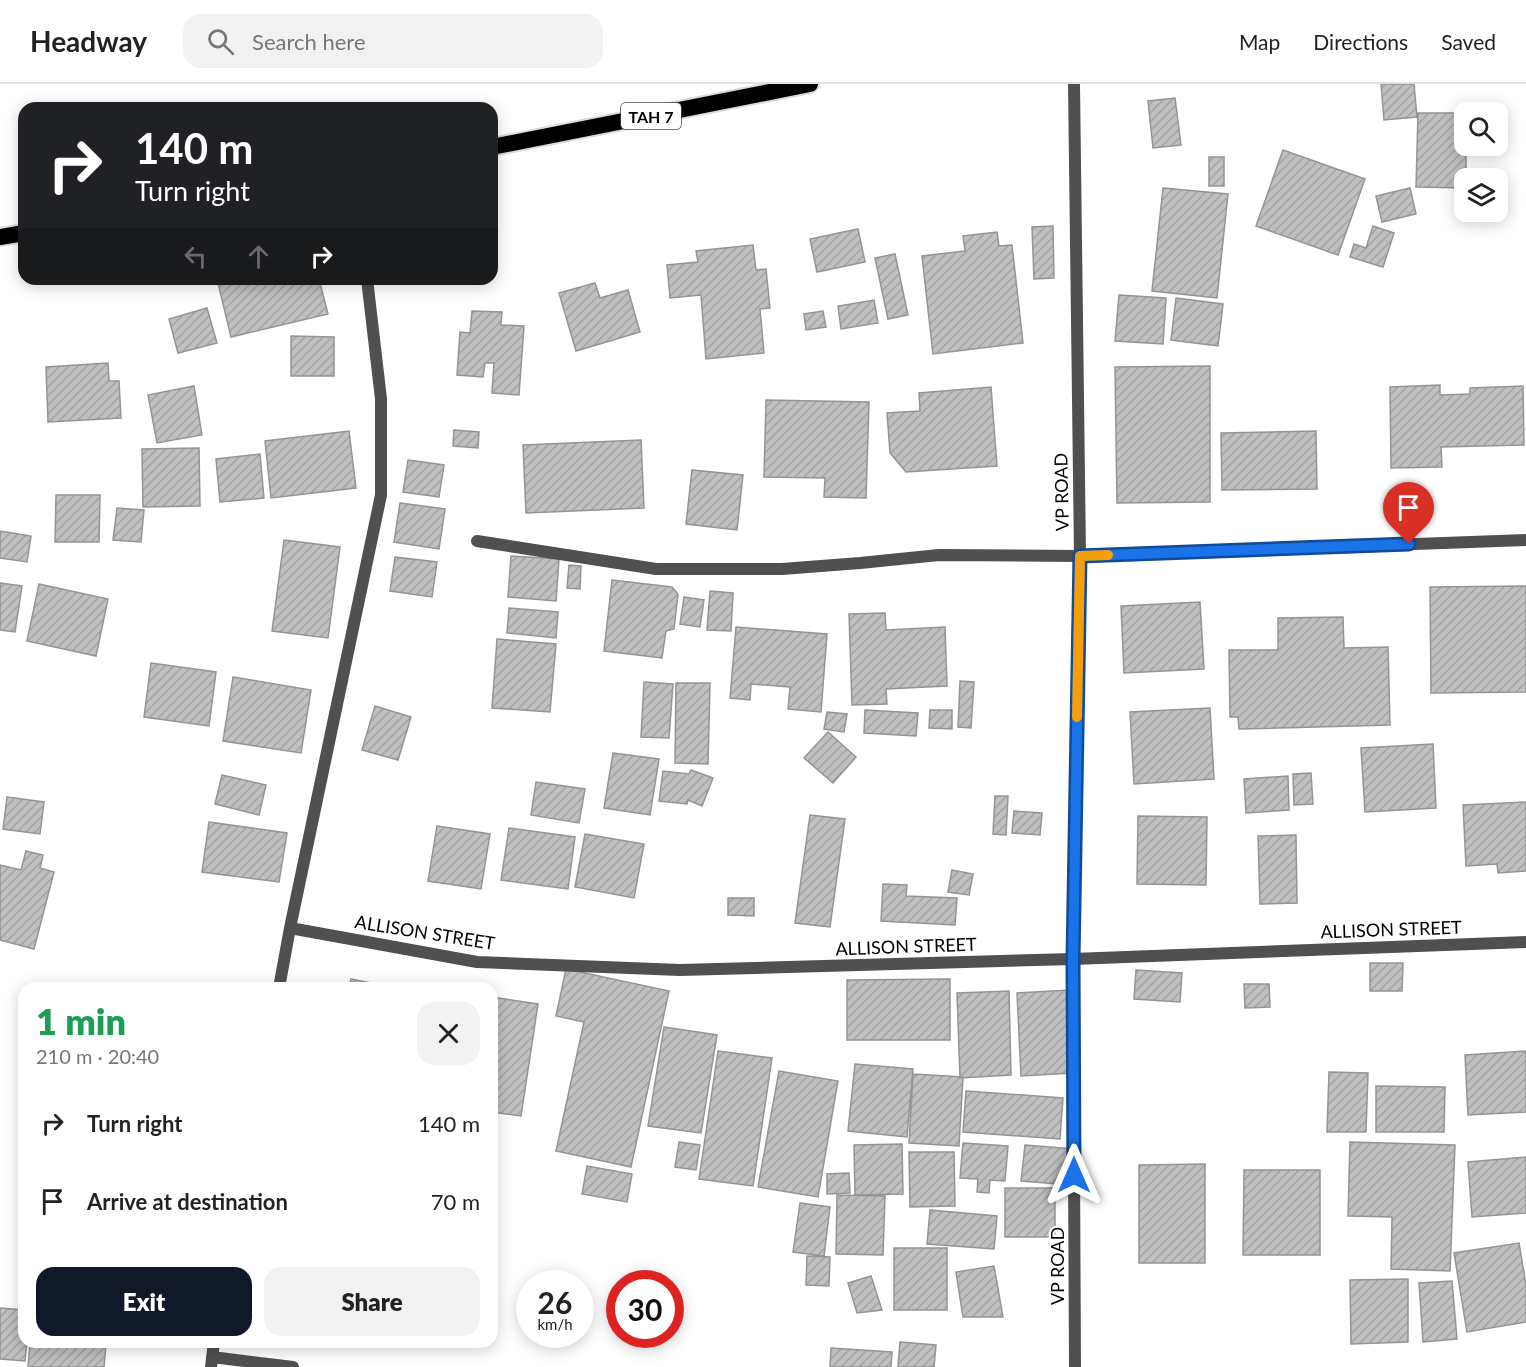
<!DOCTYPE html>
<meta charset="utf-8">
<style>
body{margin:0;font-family:Lato,sans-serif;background:#f2f2f2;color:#222;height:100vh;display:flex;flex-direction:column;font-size:22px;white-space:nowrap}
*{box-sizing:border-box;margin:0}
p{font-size:20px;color:#767676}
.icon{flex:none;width:33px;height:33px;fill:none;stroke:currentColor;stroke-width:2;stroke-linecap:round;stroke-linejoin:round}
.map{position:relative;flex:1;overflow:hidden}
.details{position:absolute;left:18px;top:898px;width:480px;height:366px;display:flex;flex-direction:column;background:#fff;border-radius:18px;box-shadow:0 3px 15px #0003}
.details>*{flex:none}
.hud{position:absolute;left:18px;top:18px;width:480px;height:183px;border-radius:18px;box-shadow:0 3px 15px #0003;background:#202124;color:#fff;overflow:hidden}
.fabs{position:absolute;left:1454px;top:18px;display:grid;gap:12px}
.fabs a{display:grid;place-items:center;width:54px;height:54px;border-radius:12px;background:#fff;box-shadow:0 3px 15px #0003;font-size:30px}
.speed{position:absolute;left:516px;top:1186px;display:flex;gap:12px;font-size:30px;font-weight:700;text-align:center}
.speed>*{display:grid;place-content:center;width:78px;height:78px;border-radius:50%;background:#fff;box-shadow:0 3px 15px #0003;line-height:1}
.speed small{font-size:15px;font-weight:400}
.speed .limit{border:9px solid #d22;background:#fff;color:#111}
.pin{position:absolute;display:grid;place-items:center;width:51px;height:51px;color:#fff;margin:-62px -26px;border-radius:50% 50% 50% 0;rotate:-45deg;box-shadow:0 0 6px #0007}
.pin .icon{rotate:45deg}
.me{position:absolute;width:66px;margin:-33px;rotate:0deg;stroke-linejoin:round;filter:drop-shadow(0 0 4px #0008)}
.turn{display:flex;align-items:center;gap:21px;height:126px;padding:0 18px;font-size:27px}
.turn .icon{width:78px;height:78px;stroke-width:2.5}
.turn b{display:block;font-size:42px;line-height:51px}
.lanes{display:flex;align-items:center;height:57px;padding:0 18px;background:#0003;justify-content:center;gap:30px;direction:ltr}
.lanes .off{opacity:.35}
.round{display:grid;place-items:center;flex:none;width:63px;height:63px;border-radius:18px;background:#f2f2f2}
.head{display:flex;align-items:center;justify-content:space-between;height:102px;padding:0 18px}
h1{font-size:36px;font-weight:800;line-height:45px;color:#1e9e55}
.primary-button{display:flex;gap:12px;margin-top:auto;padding:12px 18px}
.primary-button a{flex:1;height:69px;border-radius:18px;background:#111827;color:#fff;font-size:24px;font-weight:800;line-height:69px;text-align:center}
.primary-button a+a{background:#f2f2f2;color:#222}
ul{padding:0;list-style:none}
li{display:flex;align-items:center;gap:18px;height:78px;padding:0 18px}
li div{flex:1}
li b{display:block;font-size:22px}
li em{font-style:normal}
header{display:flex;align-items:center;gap:36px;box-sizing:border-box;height:84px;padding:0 30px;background:#fff;border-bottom:2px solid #e0e0e0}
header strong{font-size:28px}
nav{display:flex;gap:33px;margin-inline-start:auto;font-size:21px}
.search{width:420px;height:54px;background:#f2f2f2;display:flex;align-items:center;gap:15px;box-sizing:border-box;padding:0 21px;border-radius:18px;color:#767676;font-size:22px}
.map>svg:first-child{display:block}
.building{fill:url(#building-hatch);stroke:#949494;stroke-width:1.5}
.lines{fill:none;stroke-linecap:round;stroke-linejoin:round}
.trunk-casing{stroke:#dbdbdb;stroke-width:20}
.minor{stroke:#505050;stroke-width:12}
.trunk{stroke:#000;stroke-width:16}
.route-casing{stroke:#114b97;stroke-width:15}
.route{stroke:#1a73e8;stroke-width:10}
.slow{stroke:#f59e0b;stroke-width:10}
.labels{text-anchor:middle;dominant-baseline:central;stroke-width:4.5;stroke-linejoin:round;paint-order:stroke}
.shield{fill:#fff;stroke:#4c4c4c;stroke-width:1.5}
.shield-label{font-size:16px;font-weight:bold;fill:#000}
.street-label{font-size:18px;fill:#000;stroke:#fff}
</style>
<header>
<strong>Headway</strong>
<div class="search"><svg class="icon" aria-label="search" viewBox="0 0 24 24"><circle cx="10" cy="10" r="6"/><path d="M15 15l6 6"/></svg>Search here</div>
<nav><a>Map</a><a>Directions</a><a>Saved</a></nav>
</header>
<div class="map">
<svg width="1526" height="1283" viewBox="0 0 1526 1283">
<defs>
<pattern id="building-hatch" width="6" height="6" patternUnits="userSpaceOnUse" patternTransform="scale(1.5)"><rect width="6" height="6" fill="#c0c0c0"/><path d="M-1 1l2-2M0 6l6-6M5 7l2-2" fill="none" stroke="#a3a3a3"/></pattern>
</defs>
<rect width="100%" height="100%" fill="#fff"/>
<path class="building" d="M1381 0H1414L1417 33 1384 36Z
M1175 14 1181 61 1153 64 1148 17Z
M1418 29H1464V62H1466V94H1464V104L1416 103Z
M1283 66 1365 95 1338 171 1256 142Z
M1209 73H1224V102H1209Z
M1163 104 1228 110 1217 214 1152 207Z
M1410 104 1416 130 1382 138 1376 112Z
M1053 142 1054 194 1034 195 1032 143Z
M1373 142 1394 149 1383 183 1350 173 1354 160 1366 164Z
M858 145 865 178 817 188 810 155Z
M997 148 999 162 1012 161 1023 259 933 270 922 172 965 167 963 152Z
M753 161 756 186 766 185 770 224 760 225 764 269 706 275 701 211 670 214 667 181 698 178 696 167Z
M895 170 908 231 888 235 875 174Z
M217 195H319L328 230 231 253Z
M595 199 600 214 628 206 640 248 576 267 559 209Z
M1119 211 1166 214 1163 260 1115 257Z
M1176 214 1223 220 1218 262 1171 256Z
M874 216 878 239 841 245 838 222Z
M207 224 217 259 178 269 169 235Z
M472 227 502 228 501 241 524 242 519 311 492 309 494 279H485L483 293 457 291 460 248 470 249Z
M823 227 826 243 806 246 804 230Z
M291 252 334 253V292H291Z
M108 279 109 297H119L121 334 48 338 46 283Z
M1210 282V418L1117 419 1115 283Z
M1440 301V311L1470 310V304L1523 302 1524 361 1441 363 1442 383 1391 384 1390 303Z
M194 302 202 351 157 359 148 311Z
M991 303 997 382 906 388 890 369 887 329 920 327 919 309Z
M766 316 869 318 866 414 824 413 825 394 764 393Z
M454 346 479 348 478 364 453 362Z
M349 347 356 404 271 414 265 357Z
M1316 347 1317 405 1222 406 1221 349Z
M641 356 644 424 526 429 523 361Z
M199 364 200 422 143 423 142 365Z
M260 370 264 414 220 418 216 375Z
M408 376 444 381 439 413 403 408Z
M692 386 743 391 737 446 686 440Z
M56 411H100L99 458H55Z
M400 419 445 425 439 465 394 458Z
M117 424 144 426 141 458 113 456Z
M0 447 31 452 27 478 0 474Z
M284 456 340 463 328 554 272 547Z
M511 472 559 475 556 517 508 513Z
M395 473 437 478 432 513 390 507Z
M569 481 581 482 580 505 567 504Z
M612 496 672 503 678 510 674 545 666 547 662 574 604 567Z
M0 499 22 502 15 548 0 546Z
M39 500 108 515 96 572 27 557Z
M1526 502V608L1431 609 1430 503Z
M710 507 733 509 731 547 707 546Z
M684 513 704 516 700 543 680 540Z
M1200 518 1204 585 1124 589 1121 522Z
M509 524 558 528 556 554 507 549Z
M885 529 886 546 945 543 947 602 886 605 887 620 852 621 849 530Z
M1343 533 1344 564 1388 563 1390 641 1239 645 1238 633H1230L1229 566H1278V534Z
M736 543 827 550 821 628 788 625 790 603 751 600 750 616 730 614Z
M497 555 556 560 550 628 492 624Z
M151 579 216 588 209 642 144 633Z
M233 593 311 606 301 669 223 657Z
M960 597 974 598 971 644 958 643Z
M644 598 673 600 669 654 641 653Z
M676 599H710L708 680 675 679Z
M375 622 411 633 398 676 362 666Z
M1210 624 1214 695 1134 700 1130 628Z
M865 626 918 629 916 652 864 649Z
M930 626H952V645L929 644Z
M827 628 847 630 844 648 824 645Z
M828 648 856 673 833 699 804 674Z
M1433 660 1436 724 1365 728 1361 664Z
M613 669 659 675 650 731 604 724Z
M691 686 713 694 702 722 688 716 687 720 659 717 663 687 689 690Z
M1311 689 1313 720 1294 721 1293 690Z
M222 691 266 701 259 731 215 720Z
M1288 692 1289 726 1246 729 1244 695Z
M536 698 585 705 579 739 531 731Z
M995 712H1008L1006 751 993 750Z
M7 713 44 718 40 750 3 745Z
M1526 718V787L1498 789 1497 780 1466 782 1463 721Z
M1014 727 1042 729 1040 751 1012 749Z
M810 731 845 735 830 843 795 839Z
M1138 732 1207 733 1206 801 1137 800Z
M209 738 287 749 279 798 202 788Z
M437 742 490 750 481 805 428 797Z
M509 744 575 753 568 805 501 796Z
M585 750 644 760 634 814 575 803Z
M1296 751 1297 819 1260 820 1258 752Z
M26 767 43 771 40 784 54 788 34 865 0 856V781L21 786Z
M952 786 973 790 969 811 948 808Z
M883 800 907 801 906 812 957 814 955 841 881 837Z
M728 814H754V832L728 831Z
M1370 879H1403L1402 907H1370Z
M566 885 669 907 631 1083 556 1067 584 938 556 932Z
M1136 886 1182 889 1180 918 1134 915Z
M351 895 396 904H349Z
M950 895V956H847V896Z
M1244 900H1269L1270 923 1245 924Z
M1069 906 1073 989 1021 992 1017 909Z
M1009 907 1011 991 960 994 957 909Z
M492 913 538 920 521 1032 492 1028Z
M664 943 717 951 701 1049 648 1042Z
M718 967 772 974 753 1102 699 1095Z
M1526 967V1028L1468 1031 1465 971Z
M855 980 913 985 907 1053 848 1047Z
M779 987 838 997 818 1113 758 1103Z
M1329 988 1368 989 1366 1048H1327Z
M913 990 963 993 959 1062 909 1059Z
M1376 1002 1445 1003 1444 1048H1376Z
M966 1007 1063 1014 1060 1055 963 1048Z
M679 1058 700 1061 696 1086 675 1083Z
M1350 1058 1455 1061 1450 1187 1391 1185 1392 1133 1348 1132Z
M963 1059 1008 1062 1005 1097 990 1096 989 1109 977 1108 978 1095 960 1094Z
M902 1060 903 1110 855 1111 854 1061Z
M1025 1061 1074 1065 1071 1101 1021 1097Z
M909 1068H954L955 1122 910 1123Z
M1526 1073V1129L1472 1133 1468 1078Z
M1205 1080V1179H1139V1081Z
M587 1082 632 1090 627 1118 582 1110Z
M1244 1086H1320V1171H1243Z
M849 1089 850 1109 827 1110V1090Z
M1005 1104H1055V1153H1005Z
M837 1111 885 1112 883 1171 836 1170Z
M800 1119 830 1123 824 1172 793 1168Z
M930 1126 997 1132 994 1165 927 1160Z
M1519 1159 1526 1201V1238L1467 1248 1454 1169Z
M894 1164H947V1226H894Z
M807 1172 830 1173 829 1202 806 1201Z
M994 1182 1003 1233H963L956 1188Z
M871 1192 882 1226 857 1229 848 1199Z
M1408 1195V1258L1351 1260 1350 1196Z
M1452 1197 1457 1255 1423 1258 1419 1199Z
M0 1224 24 1226V1258H27L25 1277 0 1275Z
M30 1258H75L106 1261 104 1283H28Z
M900 1258 936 1261 934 1283H898Z
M831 1264 892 1268 891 1283H830Z"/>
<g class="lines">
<defs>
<path id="trunk" d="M492 63 810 0
M0 153 24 149"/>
</defs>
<use href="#trunk" class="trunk-casing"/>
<path class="minor" d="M1074 0 1080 472 1073 875 1075 1283
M477 457 656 485H782L860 479 939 471 1080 472 1526 456
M290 844 477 878 680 886 1073 875 1526 858
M279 904 290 844 381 411V315L367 195
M212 1273 293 1283
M211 1283 214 1258"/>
<use href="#trunk" class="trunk"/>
</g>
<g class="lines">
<defs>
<path id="route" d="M1074 1091 1073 875 1080 472 1409 460"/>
</defs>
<use href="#route" class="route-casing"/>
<use href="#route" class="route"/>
<path class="slow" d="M1077 633 1080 472 1108 471"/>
</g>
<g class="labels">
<rect class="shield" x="621" y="19" width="60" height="26" rx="4.5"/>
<g class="shield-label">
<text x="651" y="32">TAH 7</text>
</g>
<g class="street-label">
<text transform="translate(1061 408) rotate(-91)">VP ROAD</text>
<text transform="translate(1391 845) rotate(-2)">ALLISON STREET</text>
<text transform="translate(425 848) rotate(9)">ALLISON STREET</text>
<text transform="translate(906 862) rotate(-2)">ALLISON STREET</text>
<text transform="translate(1057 1182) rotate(-90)">VP ROAD</text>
</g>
</g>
</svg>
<div class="fabs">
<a><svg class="icon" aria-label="search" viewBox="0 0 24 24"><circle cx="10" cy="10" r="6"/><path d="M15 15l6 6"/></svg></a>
<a><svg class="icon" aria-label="layers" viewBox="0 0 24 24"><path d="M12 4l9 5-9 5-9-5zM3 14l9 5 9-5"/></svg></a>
</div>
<div class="speed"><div>26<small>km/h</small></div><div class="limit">30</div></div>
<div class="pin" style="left:1409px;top:460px;background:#d93025"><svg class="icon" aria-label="arrive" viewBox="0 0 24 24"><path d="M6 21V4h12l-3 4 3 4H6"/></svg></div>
<svg class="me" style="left:1074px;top:1091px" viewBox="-20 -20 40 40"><path d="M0-17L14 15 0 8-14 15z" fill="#1a73e8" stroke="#fff" stroke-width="4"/></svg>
<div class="hud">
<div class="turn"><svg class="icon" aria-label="right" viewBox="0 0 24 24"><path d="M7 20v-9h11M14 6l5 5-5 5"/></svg><div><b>140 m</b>Turn right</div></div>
<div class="lanes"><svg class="icon off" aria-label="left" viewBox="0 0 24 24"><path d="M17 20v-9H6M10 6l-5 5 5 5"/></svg><svg class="icon off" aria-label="ahead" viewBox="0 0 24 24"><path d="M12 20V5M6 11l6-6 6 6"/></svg><svg class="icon" aria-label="right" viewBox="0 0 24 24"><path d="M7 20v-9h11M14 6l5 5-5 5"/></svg></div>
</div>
<section class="details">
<div class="head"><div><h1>1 min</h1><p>210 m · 20:40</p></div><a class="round"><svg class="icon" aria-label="close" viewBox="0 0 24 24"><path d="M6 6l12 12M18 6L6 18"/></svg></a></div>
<ul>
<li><svg class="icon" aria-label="right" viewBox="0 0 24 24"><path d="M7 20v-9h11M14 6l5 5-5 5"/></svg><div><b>Turn right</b></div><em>140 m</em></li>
<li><svg class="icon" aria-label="arrive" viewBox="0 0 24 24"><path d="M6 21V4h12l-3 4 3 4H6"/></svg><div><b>Arrive at destination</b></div><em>70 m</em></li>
</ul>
<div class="primary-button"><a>Exit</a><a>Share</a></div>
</section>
</div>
